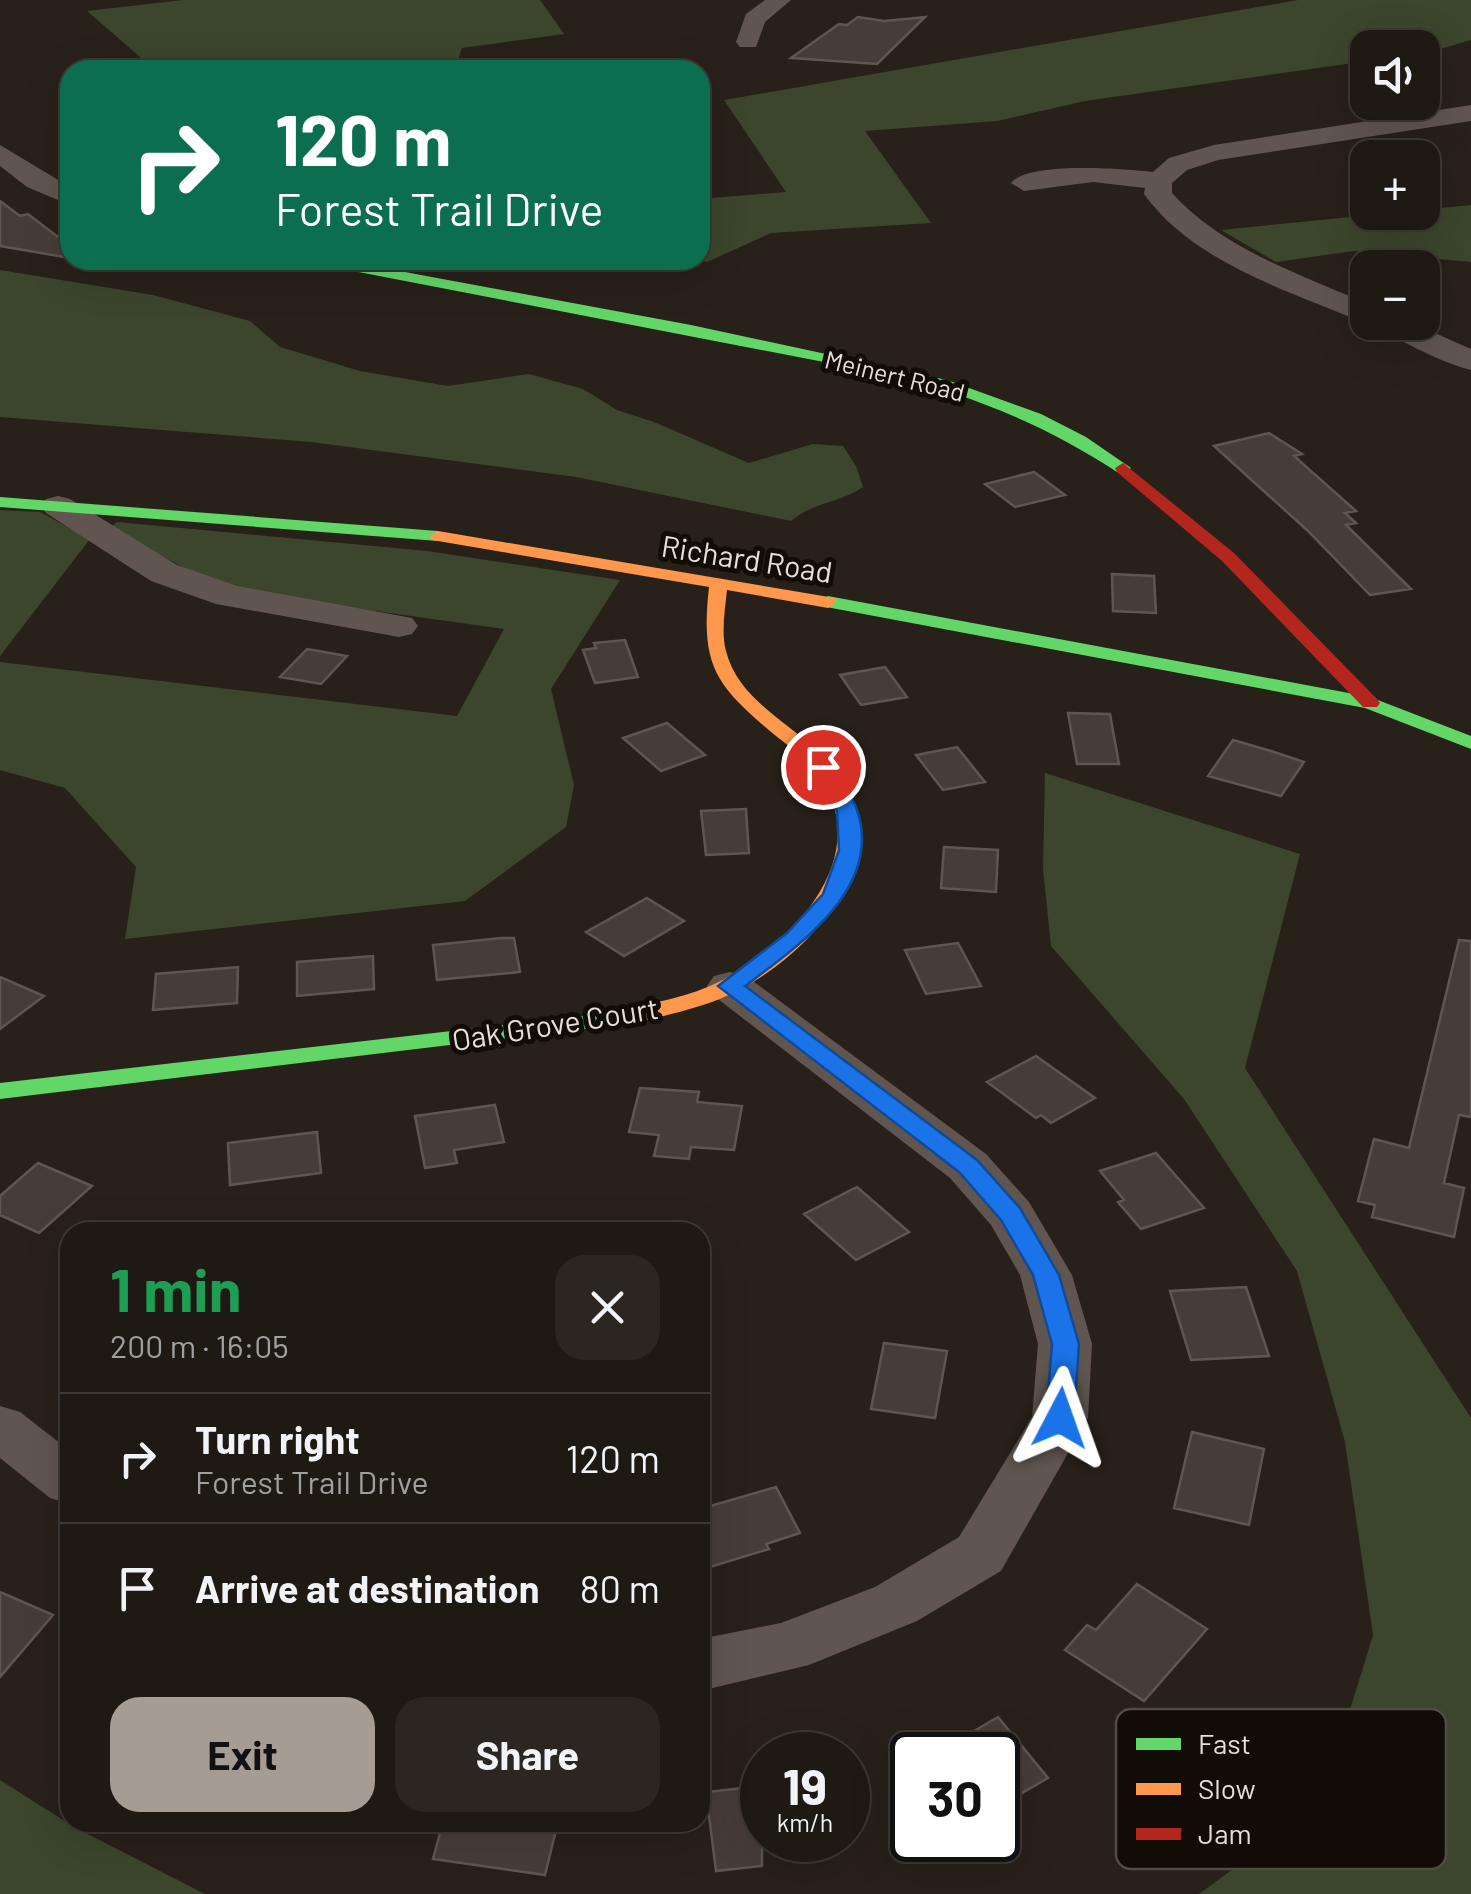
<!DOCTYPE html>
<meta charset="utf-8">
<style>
body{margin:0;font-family:Barlow,sans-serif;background:#2b2621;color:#f1f3f6;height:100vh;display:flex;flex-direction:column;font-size:38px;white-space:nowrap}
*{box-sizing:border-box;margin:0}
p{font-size:32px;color:#a1a0a0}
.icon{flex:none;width:55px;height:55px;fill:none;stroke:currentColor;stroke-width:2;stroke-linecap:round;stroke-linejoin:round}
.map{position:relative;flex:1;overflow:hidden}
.details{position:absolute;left:60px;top:1222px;width:650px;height:610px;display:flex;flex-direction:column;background:#1e1913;border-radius:30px;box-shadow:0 10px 40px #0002,0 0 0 2px #3c3833}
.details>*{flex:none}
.hud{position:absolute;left:60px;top:60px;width:650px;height:210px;border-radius:30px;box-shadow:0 10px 40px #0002,0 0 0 2px #3c3833;background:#0b6e4f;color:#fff;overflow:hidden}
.buttons{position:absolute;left:1350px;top:30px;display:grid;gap:20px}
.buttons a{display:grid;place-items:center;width:90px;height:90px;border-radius:20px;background:#1e1913;box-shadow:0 10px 40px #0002,0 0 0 2px #3c3833;font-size:50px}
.speed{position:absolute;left:740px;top:1732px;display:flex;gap:20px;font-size:50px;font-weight:700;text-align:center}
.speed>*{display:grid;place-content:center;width:130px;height:130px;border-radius:50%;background:#1e1913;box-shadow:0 10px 40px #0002,0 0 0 2px #3c3833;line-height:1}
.speed small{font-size:25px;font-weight:400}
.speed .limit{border:5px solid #111;border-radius:15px;background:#fff;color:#111}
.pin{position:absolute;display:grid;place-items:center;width:85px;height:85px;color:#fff;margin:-42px;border:5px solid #fff;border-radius:50%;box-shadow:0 2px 10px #0007}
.me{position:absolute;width:110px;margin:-55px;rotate:4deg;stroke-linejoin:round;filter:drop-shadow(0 0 8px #0008)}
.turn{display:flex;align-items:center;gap:35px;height:210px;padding:0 50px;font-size:45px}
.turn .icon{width:130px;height:130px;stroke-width:2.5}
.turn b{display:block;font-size:70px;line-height:85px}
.round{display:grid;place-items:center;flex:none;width:105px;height:105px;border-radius:30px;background:#2b2621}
.head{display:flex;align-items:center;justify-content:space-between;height:170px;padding:0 50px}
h1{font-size:60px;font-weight:700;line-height:75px;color:#1e9e55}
.primary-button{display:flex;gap:20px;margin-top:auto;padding:20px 50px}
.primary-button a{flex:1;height:115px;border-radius:30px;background:#a59c94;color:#111;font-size:40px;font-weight:700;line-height:115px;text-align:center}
.primary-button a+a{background:#2b2621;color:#f1f3f6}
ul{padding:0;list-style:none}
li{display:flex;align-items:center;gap:30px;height:130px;padding:0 50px;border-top:2px solid #3c3833}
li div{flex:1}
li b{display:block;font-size:38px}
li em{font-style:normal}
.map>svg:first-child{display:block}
.green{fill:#3b462c}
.building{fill:#473d38;stroke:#5e5652;stroke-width:2.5}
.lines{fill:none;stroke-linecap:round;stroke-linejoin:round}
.street{fill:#60564f;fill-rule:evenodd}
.fast{fill:#63d668;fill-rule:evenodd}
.slow{fill:#ff974d;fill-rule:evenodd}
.jam{fill:#b3261e;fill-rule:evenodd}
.route{fill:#1a73e8;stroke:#114b97;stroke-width:2.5}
.labels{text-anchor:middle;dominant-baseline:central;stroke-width:10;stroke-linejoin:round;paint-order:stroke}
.far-street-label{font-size:25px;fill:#e8dfd6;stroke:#120c07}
.street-label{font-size:30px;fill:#e8dfd6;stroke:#120c07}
.key{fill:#120c07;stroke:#524b45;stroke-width:2.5}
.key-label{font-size:28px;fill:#e8dfd6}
</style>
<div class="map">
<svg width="1471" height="1894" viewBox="0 0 1471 1894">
<rect width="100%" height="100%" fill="#282119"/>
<path class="green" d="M183 0H540L564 34 462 48 458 60 463 70H155L87 11Z
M1298 0H1471V40L1423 54 1422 48H1368L1367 61 1085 101 997 121 865 131 931 223 771 233 707 262 698 260 700 199 786 192 724 100Z
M1471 205V262L1354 251 1276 262 1221 230Z
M0 270 153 295 250 321 280 347 360 371 448 386 529 374 583 389 617 410 654 422 749 463 813 444 843 446 856 466 863 487C840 503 813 502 791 521L576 477 311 442 0 417Z
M0 510 40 512 90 539 0 656Z
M117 522 427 551 620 580 551 689 574 785 566 827 465 901 125 939 136 867 65 788 0 770V662L457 716 504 629 239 592 182 567 111 527Z
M1045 773 1300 854 1245 1068 1471 1418V1894H1199L1321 1804 1373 1635 1345 1442 1297 1271 1184 1099 1051 946 1043 869Z
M0 1780 74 1827 205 1894H0Z"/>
<path class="building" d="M858 17 884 21 925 17 877 64 791 58 839 24 847 25Z
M0 201 20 216 28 214 70 246V258L0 246Z
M1269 433 1302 454 1294 456 1356 511 1345 513 1356 523 1346 525 1411 589 1370 595 1308 531 1214 446Z
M1034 472 1065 495 1015 507 985 484Z
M1112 574 1154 576 1156 613 1113 611Z
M625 640 638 677 595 683 583 650 596 648 594 643Z
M307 649 347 656 321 684 280 677Z
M885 667 907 697 861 705 840 675Z
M1068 713 1110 714 1119 764H1077Z
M667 723 705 755 661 771 623 738Z
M1233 740 1271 751 1304 762 1281 796 1208 776Z
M957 747 985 782 943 790 916 755Z
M746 809 749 853 706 855 701 811Z
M944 847 998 850 996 892 941 888Z
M647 898 684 921 624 956 586 932Z
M501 938H514L520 972 437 980 433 945Z
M1459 940 1471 941V1117L1459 1115 1444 1183 1464 1188 1454 1237 1372 1217 1375 1205 1358 1201 1374 1139 1409 1148Z
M958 943 981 986 926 994 905 950Z
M373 956 374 989 297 996V962Z
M238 967 237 1003 153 1010 156 974Z
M0 977 44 996 0 1029Z
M1036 1056 1095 1098 1051 1123 1041 1115 1036 1118 987 1082Z
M640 1088 699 1092 697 1102 742 1106 734 1150 691 1147 689 1159 654 1156 659 1135 629 1132Z
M495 1105 504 1142 454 1150 457 1163 425 1168 415 1116Z
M317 1132 321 1173 230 1185 228 1143Z
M1156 1153 1204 1208 1141 1229 1118 1202 1124 1200 1100 1171Z
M38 1163 92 1186 39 1233 0 1215V1196Z
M857 1187 909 1232 856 1260 804 1214Z
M1246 1287 1269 1356 1191 1360 1170 1291Z
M884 1343 947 1351 935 1418 871 1409Z
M1192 1432 1264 1449 1249 1525 1174 1508Z
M776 1487 800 1533 766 1544 769 1549 710 1567 700 1546V1509Z
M1137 1584 1207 1629 1144 1701 1065 1650 1087 1625 1096 1630Z
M0 1592 53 1615 0 1677Z
M998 1717 1048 1778 998 1807V1755H933Z
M762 1786V1866L716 1871 706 1792Z
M443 1822H558L545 1875 433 1859Z"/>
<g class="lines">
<path class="street" d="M765 0H791L765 22 756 47H740L736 42 746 14Z
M1471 105V121L1218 160 1187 170 1172 183V193C1221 248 1301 275 1368 304V322H1410L1471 349V370C1435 361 1399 338 1367 324 1293 292 1194 264 1144 194L1145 188 1093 182 1024 191 1011 183C1029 161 1124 169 1153 172L1169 158 1214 145Z
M0 145 70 187V205L27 187 0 166Z
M58 496 70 499 177 565 237 586 412 618 418 626 412 634 399 637 216 604 151 581 46 513 41 506 46 499Z
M730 972 746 976 986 1154 1029 1202 1072 1275 1092 1344 1088 1418 1001 1571 917 1621 809 1665 700 1691V1639L781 1623 875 1587 959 1537 1032 1417 1038 1344 1020 1275 991 1225 950 1178 714 996 707 986 714 976Z
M0 1406 20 1412 70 1451V1504L50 1498 0 1458Z"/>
<path class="fast" d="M310 260H340L691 325 947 380 1041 414 1086 437 1131 468 1123 473 1117 472C1046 425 973 396 891 375L317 264Z
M0 497 438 531 447 536 438 541 0 507Z
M828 596 1370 697 1471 736V749L1365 708 821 606 819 602Z
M608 1013 616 1015 620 1020 616 1025 0 1099V1083Z"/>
<path class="slow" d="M438 531 835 598 837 602 828 608 727 590C725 610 721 632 726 651 743 718 832 735 852 801 876 881 805 955 739 990 715 1003 687 1010 660 1017 642 1021 618 1030 600 1025L596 1020 600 1015C637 1005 675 1001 710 986 782 955 878 861 820 778 808 762 792 748 776 736 716 686 700 667 709 587L432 540 429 536Z"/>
<path class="jam" d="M1123 463 1234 553 1377 699 1380 703 1377 707H1363L1222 561 1117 472 1115 468Z"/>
</g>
<path class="route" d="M823 761 831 763C840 777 852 794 857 810 884 888 797 947 745 986L977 1160 1020 1208 1059 1275 1079 1344 1074 1418 1070 1426 1060 1429 1050 1426 1046 1418 1052 1344 1033 1275 1001 1220 959 1172 718 986 787 933 823 894 839 850 837 811 813 767Z"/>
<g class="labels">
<g class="far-street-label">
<text transform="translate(895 375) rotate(14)">Meinert Road</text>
</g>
<g class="street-label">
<text transform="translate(747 558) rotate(9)">Richard Road</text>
<text transform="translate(555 1023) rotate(-9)">Oak Grove Court</text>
</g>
</g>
<rect x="1116" y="1709" width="330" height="160" rx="15" class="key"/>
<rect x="1136" y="1738" width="45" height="12" fill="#63d668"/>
<rect x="1136" y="1783" width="45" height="12" fill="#ff974d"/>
<rect x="1136" y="1828" width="45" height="12" fill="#b3261e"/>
<g class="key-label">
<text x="1198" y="1754">Fast</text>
<text x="1198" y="1799">Slow</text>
<text x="1198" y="1844">Jam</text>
</g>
</svg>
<div class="buttons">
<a><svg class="icon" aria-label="sound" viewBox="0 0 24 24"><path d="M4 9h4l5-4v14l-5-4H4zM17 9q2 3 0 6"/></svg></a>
<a>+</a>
<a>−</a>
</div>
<div class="speed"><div>19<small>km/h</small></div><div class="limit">30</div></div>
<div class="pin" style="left:823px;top:767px;background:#d93025"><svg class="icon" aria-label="arrive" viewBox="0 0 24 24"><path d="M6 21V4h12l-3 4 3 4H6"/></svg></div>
<svg class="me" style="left:1060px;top:1418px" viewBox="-20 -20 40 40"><path d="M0-17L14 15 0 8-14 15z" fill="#1a73e8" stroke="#fff" stroke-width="4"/></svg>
<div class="hud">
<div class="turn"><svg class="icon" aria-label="right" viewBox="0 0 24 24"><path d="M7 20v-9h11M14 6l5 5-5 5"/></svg><div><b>120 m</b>Forest Trail Drive</div></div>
</div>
<section class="details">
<div class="head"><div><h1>1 min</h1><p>200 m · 16:05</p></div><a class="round"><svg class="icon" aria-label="close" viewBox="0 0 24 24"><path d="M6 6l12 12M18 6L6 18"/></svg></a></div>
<ul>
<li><svg class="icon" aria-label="right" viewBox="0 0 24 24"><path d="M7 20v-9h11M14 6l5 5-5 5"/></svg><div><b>Turn right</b><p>Forest Trail Drive</p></div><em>120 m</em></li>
<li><svg class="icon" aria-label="arrive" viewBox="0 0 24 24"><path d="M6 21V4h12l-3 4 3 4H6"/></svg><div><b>Arrive at destination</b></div><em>80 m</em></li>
</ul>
<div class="primary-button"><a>Exit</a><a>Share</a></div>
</section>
</div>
